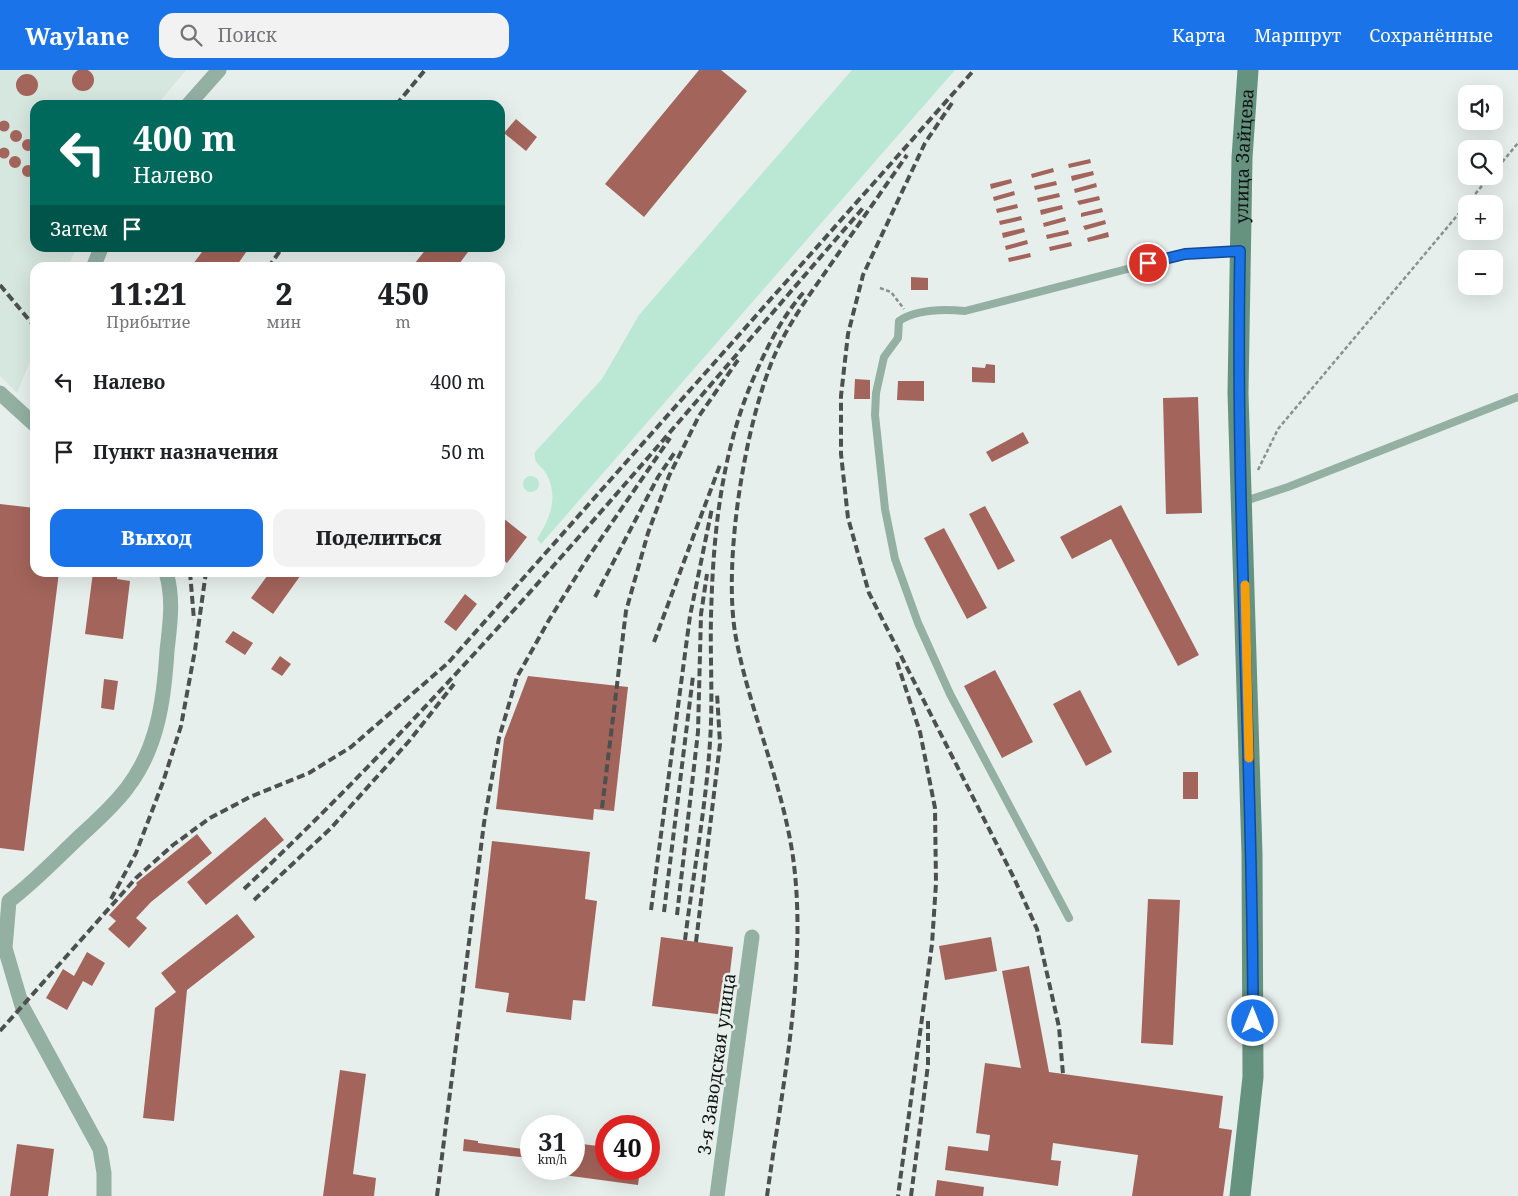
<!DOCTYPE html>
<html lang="ru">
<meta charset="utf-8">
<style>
body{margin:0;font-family:"Noto Serif",serif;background:#f2f2f2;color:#202124;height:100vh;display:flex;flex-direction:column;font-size:19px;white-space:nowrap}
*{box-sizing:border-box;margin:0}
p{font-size:16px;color:#757577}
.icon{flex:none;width:28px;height:28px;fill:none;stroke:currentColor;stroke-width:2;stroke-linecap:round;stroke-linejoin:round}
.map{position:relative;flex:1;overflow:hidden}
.sheet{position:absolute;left:30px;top:192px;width:475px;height:315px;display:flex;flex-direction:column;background:#fff;border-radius:15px;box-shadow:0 5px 20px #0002}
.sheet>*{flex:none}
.hud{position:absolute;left:30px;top:30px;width:475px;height:152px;border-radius:15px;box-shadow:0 5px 20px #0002;background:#00695c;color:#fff;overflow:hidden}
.controls{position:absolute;left:1458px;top:15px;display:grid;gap:10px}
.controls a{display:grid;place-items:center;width:45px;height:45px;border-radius:10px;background:#fff;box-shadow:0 5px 20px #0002;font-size:25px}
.speed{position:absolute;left:520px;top:1045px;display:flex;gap:10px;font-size:25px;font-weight:700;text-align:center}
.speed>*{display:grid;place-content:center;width:65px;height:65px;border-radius:50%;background:#fff;box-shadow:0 5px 20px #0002;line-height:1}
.speed small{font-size:12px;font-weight:400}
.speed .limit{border:8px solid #d22;background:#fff;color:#111}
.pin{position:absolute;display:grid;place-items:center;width:42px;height:42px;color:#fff;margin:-21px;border:2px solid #fff;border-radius:50%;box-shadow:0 1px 5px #0007}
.me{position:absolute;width:55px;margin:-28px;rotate:0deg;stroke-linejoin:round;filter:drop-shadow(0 0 4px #0008)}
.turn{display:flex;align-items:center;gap:18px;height:105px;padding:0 20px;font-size:22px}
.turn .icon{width:65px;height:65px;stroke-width:2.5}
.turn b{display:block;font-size:35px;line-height:42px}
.then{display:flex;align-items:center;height:48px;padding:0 20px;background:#0003;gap:10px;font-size:19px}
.eta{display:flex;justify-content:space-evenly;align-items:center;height:85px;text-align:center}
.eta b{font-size:30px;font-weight:800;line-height:35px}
.primary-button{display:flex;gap:10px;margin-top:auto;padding:10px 20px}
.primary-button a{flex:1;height:58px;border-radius:15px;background:#1a73e8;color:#fff;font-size:20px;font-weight:800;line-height:58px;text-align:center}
.primary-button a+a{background:#f2f2f2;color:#202124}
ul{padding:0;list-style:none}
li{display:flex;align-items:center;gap:15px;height:70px;padding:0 20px}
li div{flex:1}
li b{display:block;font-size:19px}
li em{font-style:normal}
header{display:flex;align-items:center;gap:30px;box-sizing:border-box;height:70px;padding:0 25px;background:#1a73e8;color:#fff}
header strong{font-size:24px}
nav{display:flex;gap:28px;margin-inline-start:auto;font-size:18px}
.search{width:350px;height:45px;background:#f2f2f2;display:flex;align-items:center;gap:12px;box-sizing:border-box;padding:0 18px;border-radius:15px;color:#757577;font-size:19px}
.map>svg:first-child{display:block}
.built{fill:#d6e7df}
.green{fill:#bae8d4}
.building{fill:#a3645b}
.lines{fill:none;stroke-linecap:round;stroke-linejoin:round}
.path{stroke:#8b908e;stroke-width:2.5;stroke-dasharray:4 2.5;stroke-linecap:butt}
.lane{stroke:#93b0a3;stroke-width:8}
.street{stroke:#93b0a3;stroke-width:15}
.secondary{stroke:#669280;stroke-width:21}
.rail{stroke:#4c504e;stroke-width:4;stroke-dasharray:8 4;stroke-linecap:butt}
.route-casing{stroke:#114b97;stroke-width:12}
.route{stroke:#1a73e8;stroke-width:9}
.slow{stroke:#f59e0b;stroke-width:9}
.labels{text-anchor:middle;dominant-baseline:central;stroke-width:5;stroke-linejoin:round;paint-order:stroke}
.street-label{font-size:18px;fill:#121413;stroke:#e7efec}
</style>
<header>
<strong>Waylane</strong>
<div class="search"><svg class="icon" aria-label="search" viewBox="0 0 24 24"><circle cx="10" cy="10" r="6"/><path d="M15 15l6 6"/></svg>Поиск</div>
<nav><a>Карта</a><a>Маршрут</a><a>Сохранённые</a></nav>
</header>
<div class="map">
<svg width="1518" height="1126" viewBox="0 0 1518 1126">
<rect width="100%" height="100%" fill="#e7efec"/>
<path class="built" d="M0 0H186L157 35H35V178H76L68 197 35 198V279L17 323 0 306Z"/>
<path class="green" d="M852 0H955L541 474 537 469C549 450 559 429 547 405 542 395 533 395 535 382L602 309 639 245Z
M523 414a8 8 0 1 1 16 0a8 8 0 1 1-16 0Z"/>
<path class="building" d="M72 10a11 11 0 1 1 22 0a11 11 0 1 1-22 0Z
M699 0H721L747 21 644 147 605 114Z
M16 15a11 11 0 1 1 22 0a11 11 0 1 1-22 0Z
M56 31H60L67 35H50Z
M516 49 537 67 526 81 504 63Z
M-1.5 56a5.5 5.5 0 1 1 11 0a5.5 5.5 0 1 1-11 0Z
M10 66a6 6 0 1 1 12 0a6 6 0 1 1-12 0Z
M22 75a6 6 0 1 1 12 0a6 6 0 1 1-12 0Z
M-1.5 83a5.5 5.5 0 1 1 11 0a5.5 5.5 0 1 1-11 0Z
M9 92a6 6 0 1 1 12 0a6 6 0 1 1-12 0Z
M1090 89 1091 93 1069 98 1068 94Z
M22 101a6 6 0 1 1 12 0a6 6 0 1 1-12 0Z
M1053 98 1054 102 1032 108 1031 104Z
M1093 101 1094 105 1072 111 1071 106Z
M1011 109 1012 113 991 119 990 114Z
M1056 111 1057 115 1035 120 1034 116Z
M1096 113 1097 117 1075 123 1074 119Z
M1014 121 1015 125 994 131 993 127Z
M1059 123 1060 127 1038 132 1037 128Z
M1099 126 1100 130 1079 135 1077 131Z
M1017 134 1018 138 997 143 996 139Z
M1062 135 1063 139 1041 145 1040 140Z
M1102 138 1103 142 1081 147V143Z
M1021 146 1022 150 1000 155 999 151Z
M1065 147 1066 151 1044 157 1043 153Z
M1105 150 1106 154 1085 160 1083 156Z
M1024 158 1025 162 1003 168 1002 163Z
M1068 160 1069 164 1047 169 1046 165Z
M1108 162 1109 167 1088 172 1087 168Z
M1027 170 1028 174 1006 180 1005 176Z
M1071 172 1072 176 1050 181 1049 177Z
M205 178H249L235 198H190Z
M427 178H471L456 198H411Z
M1030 183 1031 187 1009 192 1008 188Z
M911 207 928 208V220H911Z
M986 294 995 295V313L972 312V297L985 298Z
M855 309 870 310V329H854Z
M898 311H924V331L897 330Z
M1198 327 1202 443 1166 444 1163 328Z
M1023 362 1029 373 992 392 986 382Z
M0 434 35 438V502H59L24 781 0 778Z
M1121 435 1199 585 1178 596 1111 469 1072 489 1060 467Z
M985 436 1015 491 998 500 969 444Z
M503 448 527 467 507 493 500 487V452Z
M944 458 987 538 967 549 924 468Z
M93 502H118L117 509 130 511 123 569 85 564Z
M270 502H303L273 544 251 528Z
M465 524 477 534 456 561 444 552Z
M233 561 253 573 245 585 225 572Z
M280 586 291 594 282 606 271 599Z
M995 600 1033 672 1002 688 964 616Z
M528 606 628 617 614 741 594 739 593 750 496 739 504 669Z
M104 609 118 611 114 640 101 638Z
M1080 620 1112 682 1086 696 1053 634Z
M1183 702H1198V729H1183Z
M265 747 284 770 206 835 187 812Z
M197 764 212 783 151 832 136 848 147 858 129 878 108 859 116 851 109 845 137 815 136 813Z
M492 771 590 782 585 829 597 831 585 931 573 930 571 950 506 942 509 923 475 918Z
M1148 829 1180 830 1173 975 1141 973Z
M237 844 255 867 187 920 174 1051 143 1048 155 938 176 922 161 903Z
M661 867 733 877 725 945 652 936Z
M991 867 997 901 945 910 939 876Z
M87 882 105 893 92 916 83 911 67 940 46 928 63 899 74 906Z
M1029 896 1049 1002 1223 1026 1219 1058 1232 1060 1223 1126H1132L1138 1085 1053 1073 1051 1090 1061 1091 1058 1116 945 1100 948 1076 988 1081 990 1065 976 1063 985 993 1021 998 1002 901Z
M340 1000 366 1004 353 1104 376 1108 374 1126H323Z
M464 1069 478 1071V1073L531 1080V1088L463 1081Z
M574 1073 606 1077V1099H640L638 1115 534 1101 535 1099H574Z
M17 1074 54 1079 48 1126H10Z
M937 1110 984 1117 983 1126H935Z"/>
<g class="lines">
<path class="path" d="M1494 102 1518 73
M1467 134 1490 106
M880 218 891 222 904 239
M1258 400 1278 359 1466 135"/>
<path class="lane" d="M1242 432 1288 417 1518 327
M1069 848 950 624 918 553 895 489 885 439 875 345 876 323 884 287 898 268 899 251C917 239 944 239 965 241L1185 184 1238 181"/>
<path class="street" d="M188 35 219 0
M93 198 101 178
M0 323 35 355
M104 1126V1103L100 1079 22 936 5 878 9 831C34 812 55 790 77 769 94 753 113 737 127 718 158 678 164 629 167 581 170 553 174 530 166 502
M717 1126 752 867"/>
<path class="secondary" id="s1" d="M1240 1126 1253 1007 1252 784 1238 323 1242 88 1248 0"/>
<path class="rail" d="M952 33 925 73 863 205 848 264 841 326V384L848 448 869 523 1014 808 1037 859 1059 957 1063 1004
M396 35 425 0
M268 198 282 178
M0 215 35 257
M190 502 194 550
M595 527 658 407 675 382
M654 572 720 395
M897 592 920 662 935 738 936 813 932 874 898 1126
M602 738 626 541 648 463 669 406 699 346 738 290
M244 819C467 609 662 369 863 138
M111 829 136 783 163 712 181 656 195 580 206 502
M254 830 331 758 410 670 454 614
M651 840 690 546 712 438
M664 842 693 606
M677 845 698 662 701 544 707 504
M685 870C693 805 706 737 710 672 713 630 710 588 711 547 713 464 721 383 754 307 767 277 782 247 804 222
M696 872 720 674 717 623
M0 961 136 808 173 775 210 748 250 727 309 703 351 677 448 593 974 0
M437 1126 484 753 499 668 517 607 549 550 587 489 670 368
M767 1126C782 1017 808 897 793 787 782 712 750 642 736 568 722 494 745 351 776 282 792 247 816 216 838 184 861 151 884 118 907 85
M911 1126 928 995V947"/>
</g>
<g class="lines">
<defs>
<path id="route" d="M1148 193 1185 184 1240 181C1235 438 1253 695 1253 951"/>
</defs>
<use href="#route" class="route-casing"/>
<use href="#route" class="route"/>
<path class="slow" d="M1245 515 1249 688"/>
</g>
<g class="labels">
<g class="street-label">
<text stroke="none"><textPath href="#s1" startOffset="1041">улица Зайцева</textPath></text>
<text transform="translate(716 994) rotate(-82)">3-я Заводская улица</text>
</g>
</g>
</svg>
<div class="controls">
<a><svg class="icon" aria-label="sound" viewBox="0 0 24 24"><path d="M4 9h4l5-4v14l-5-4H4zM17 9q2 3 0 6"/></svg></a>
<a><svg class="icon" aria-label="search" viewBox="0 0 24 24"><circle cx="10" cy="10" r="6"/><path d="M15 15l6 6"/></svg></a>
<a>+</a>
<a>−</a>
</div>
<div class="speed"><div>31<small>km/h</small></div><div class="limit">40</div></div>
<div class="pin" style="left:1148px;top:193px;background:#d93025"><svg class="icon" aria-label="arrive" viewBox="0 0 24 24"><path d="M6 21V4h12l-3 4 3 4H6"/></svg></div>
<svg class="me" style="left:1253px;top:951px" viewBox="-20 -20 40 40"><circle r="17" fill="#1a73e8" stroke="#fff" stroke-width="3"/><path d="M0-11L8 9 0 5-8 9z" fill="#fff"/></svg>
<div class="hud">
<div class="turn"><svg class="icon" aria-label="left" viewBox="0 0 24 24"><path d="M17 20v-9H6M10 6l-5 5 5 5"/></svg><div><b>400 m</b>Налево</div></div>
<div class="then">Затем<svg class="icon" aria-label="arrive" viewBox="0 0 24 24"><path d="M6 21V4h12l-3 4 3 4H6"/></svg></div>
</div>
<section class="sheet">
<div class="eta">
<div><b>11:21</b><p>Прибытие</p></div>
<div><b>2</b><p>мин</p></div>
<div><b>450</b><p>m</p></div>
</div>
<ul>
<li><svg class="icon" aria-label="left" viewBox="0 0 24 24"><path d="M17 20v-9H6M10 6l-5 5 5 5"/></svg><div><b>Налево</b></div><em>400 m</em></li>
<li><svg class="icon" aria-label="arrive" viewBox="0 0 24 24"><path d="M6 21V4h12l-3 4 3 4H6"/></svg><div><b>Пункт назначения</b></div><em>50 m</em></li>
</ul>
<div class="primary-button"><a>Выход</a><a>Поделиться</a></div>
</section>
</div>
